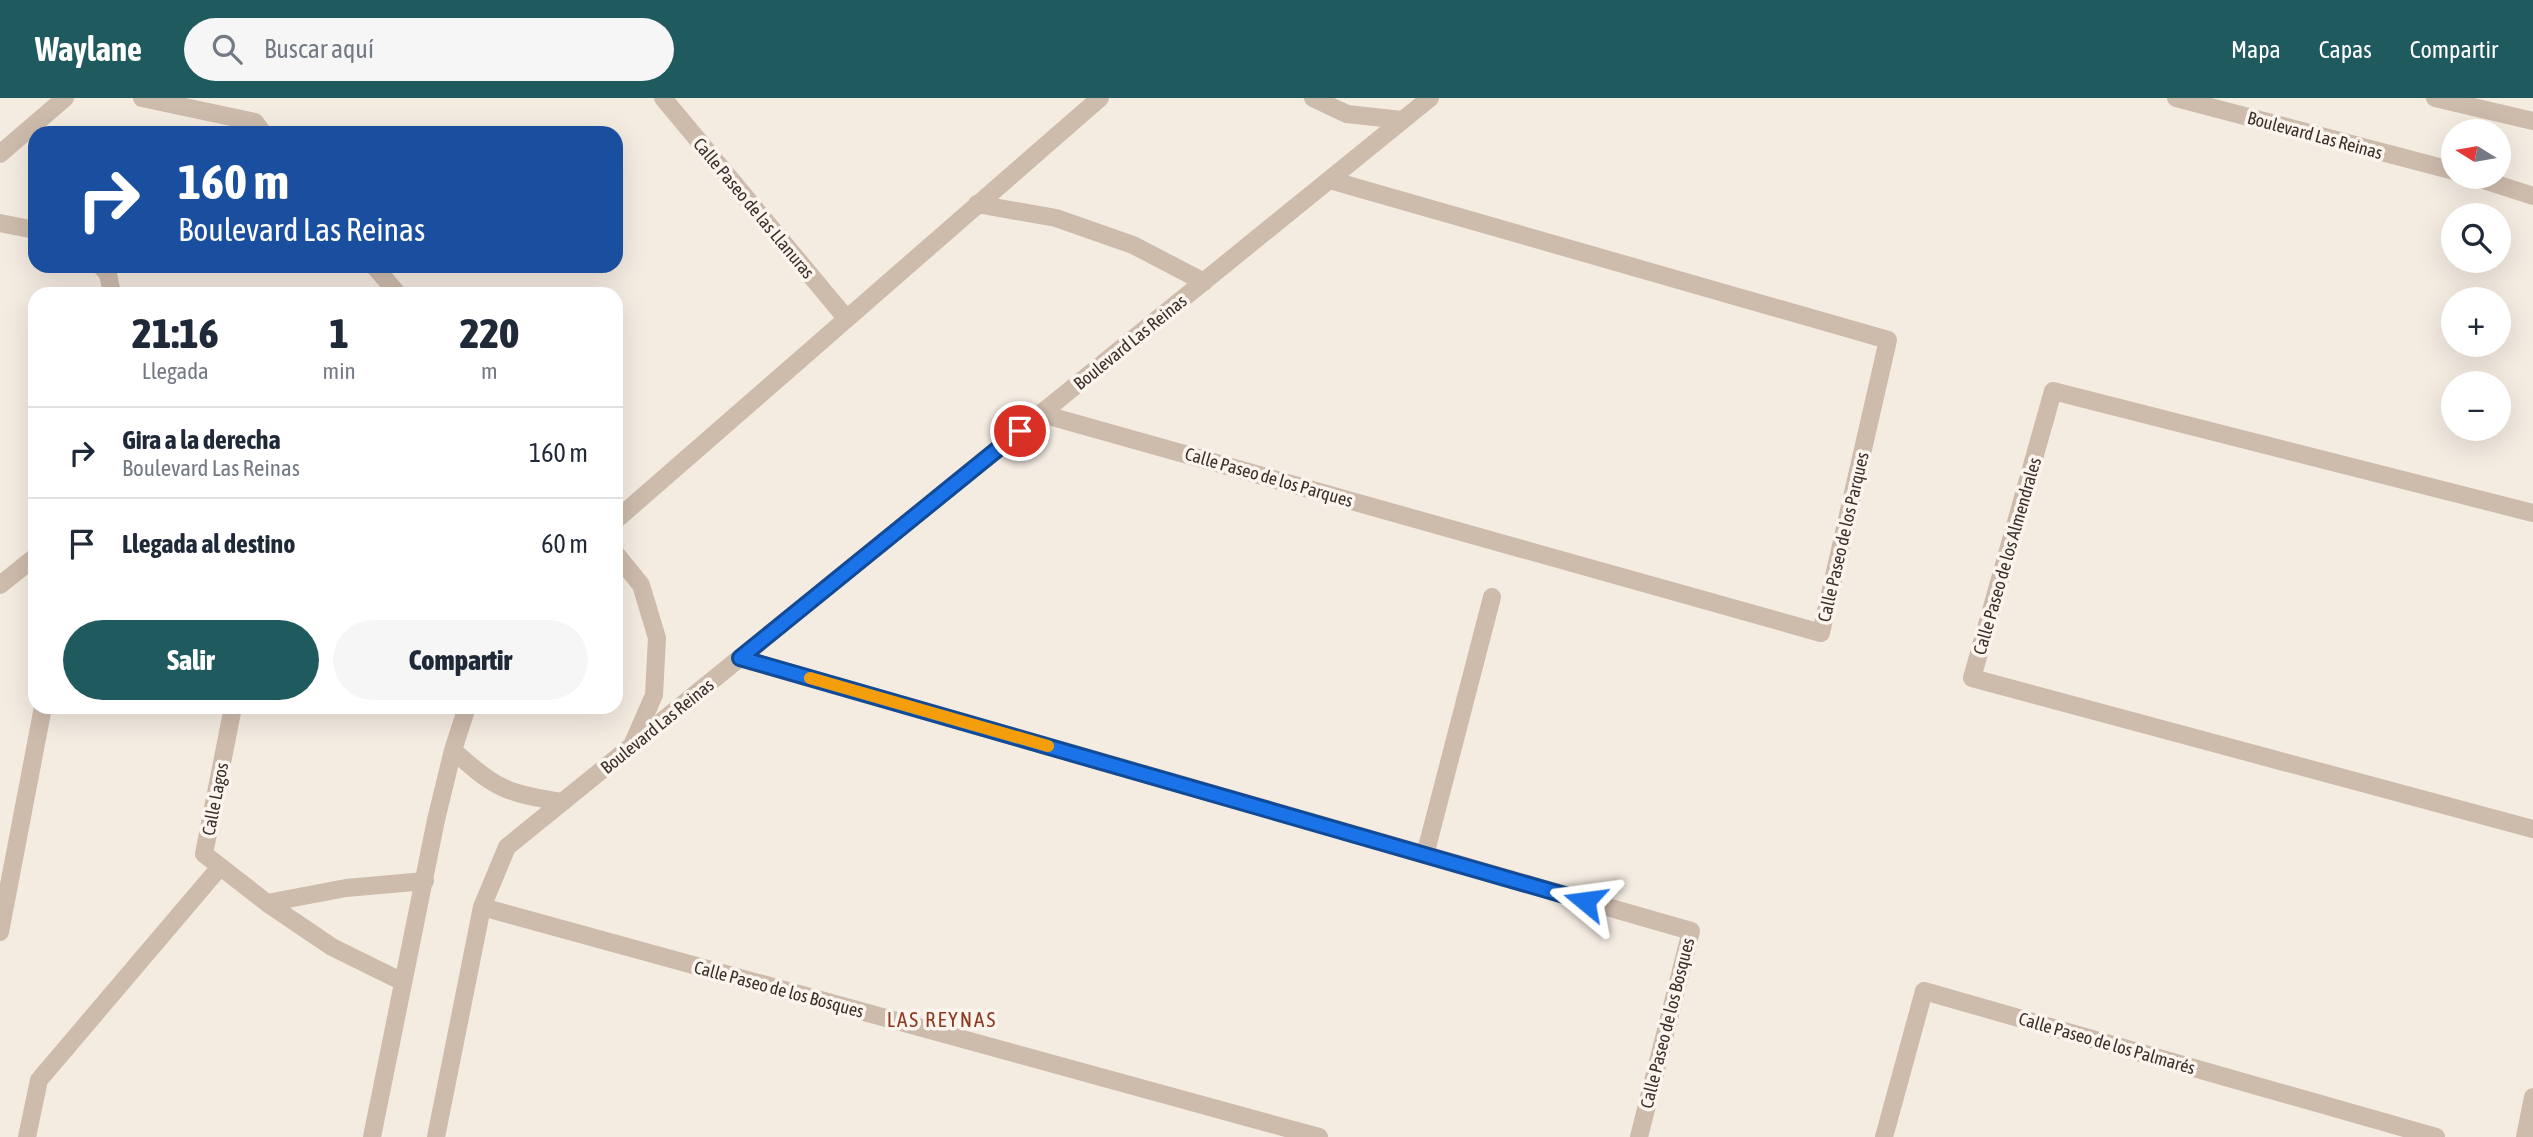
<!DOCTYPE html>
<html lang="es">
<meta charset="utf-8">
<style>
body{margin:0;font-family:"Asap Condensed",sans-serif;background:#f6f6f7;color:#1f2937;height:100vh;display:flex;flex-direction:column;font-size:26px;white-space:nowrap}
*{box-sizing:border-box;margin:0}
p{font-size:23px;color:#747a83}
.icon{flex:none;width:38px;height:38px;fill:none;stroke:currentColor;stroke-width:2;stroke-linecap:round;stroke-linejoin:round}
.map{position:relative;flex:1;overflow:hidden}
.panel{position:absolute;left:28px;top:189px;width:595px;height:427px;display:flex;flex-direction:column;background:#fff;border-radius:21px;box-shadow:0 7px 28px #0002}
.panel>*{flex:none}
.hud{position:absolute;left:28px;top:28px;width:595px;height:147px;border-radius:21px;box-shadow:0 7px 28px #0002;background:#1a4fa0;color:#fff;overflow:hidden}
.needle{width:46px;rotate:281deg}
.buttons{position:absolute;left:2441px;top:21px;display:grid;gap:14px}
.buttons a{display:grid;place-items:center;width:70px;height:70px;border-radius:50%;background:#fff;box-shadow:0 7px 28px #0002;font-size:35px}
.pin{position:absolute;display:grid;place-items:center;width:60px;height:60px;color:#fff;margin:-30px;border:4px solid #fff;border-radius:50%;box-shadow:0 2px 7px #0007}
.me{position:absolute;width:77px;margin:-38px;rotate:286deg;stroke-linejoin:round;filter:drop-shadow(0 0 5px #0008)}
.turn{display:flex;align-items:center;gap:24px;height:147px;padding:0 35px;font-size:32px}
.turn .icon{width:91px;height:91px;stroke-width:2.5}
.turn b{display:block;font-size:49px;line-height:60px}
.eta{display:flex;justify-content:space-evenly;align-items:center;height:119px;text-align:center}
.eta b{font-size:42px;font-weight:800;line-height:49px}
.cta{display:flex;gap:14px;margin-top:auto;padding:14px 35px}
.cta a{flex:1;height:80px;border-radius:42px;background:#1f5a5e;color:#fff;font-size:28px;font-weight:800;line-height:80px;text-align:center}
.cta a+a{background:#f6f6f7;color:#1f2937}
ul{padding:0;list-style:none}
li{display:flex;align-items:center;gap:21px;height:91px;padding:0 35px;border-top:2px solid #e0e1e3}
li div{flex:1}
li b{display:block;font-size:26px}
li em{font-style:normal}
header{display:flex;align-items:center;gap:42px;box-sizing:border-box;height:98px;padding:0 35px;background:#1f5a5e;color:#fff}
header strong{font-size:33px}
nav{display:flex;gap:38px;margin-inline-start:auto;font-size:24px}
.search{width:490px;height:63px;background:#f6f6f7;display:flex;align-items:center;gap:18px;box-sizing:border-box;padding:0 24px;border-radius:38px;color:#747a83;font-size:26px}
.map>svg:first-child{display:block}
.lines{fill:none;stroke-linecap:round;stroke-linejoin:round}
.street{stroke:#cdbbac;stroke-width:18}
.route-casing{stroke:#114b97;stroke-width:18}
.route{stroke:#1a73e8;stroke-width:12}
.slow{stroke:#f59e0b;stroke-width:12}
.labels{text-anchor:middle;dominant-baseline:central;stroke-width:7;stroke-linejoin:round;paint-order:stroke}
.street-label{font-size:18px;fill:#3b302b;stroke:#fbf5ee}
.quarter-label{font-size:21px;letter-spacing:2px;fill:#8c3b22;stroke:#fbf5ee}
</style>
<header>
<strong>Waylane</strong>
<div class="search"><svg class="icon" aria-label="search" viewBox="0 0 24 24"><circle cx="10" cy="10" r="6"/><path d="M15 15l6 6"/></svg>Buscar aquí</div>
<nav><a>Mapa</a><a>Capas</a><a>Compartir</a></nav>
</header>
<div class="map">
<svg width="2533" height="1039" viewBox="0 0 2533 1039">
<rect width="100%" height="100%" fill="#f4ebe1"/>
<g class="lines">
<path class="street" d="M142 0 255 24 263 35
M663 0 846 220
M1313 0 1347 16 1402 22
M2176 0 2454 73
M2435 0 2533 23
M0 56 65 0
M2474 79 2533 98
M977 106 1056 120 1133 147 1204 184
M0 125 35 132
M101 168 108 176 112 196
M374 168 398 196
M1042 316 1821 535 1888 242 1330 82
M2533 415 2053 293 1972 580 2533 731
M616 422 1100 0
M616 456 641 487 657 540 654 597 633 645
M0 487 35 459
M740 560 1691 833 1639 1039
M233 609 204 756 267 805 332 849 403 884
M453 652C494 690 507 696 563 704
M1425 757 1492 499
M267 805 346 790 425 783
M482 809 1319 1039
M0 834 43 609
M27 1039 39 982 220 769
M372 1039 436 722 453 652 467 609
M436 1039 482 809 507 749 1430 0
M1884 1039 1924 893 2436 1039
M2525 1039 2533 999"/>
</g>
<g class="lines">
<defs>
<path id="route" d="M1020 333 740 560 1585 803"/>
</defs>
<use href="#route" class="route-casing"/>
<use href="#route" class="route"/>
<path class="slow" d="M810 580 1048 648"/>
</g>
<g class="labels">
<g class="street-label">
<text transform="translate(2315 37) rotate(15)">Boulevard Las Reinas</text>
<text transform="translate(754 110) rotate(50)">Calle Paseo de las Llanuras</text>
<text transform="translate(1130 244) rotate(-39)">Boulevard Las Reinas</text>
<text transform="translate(1269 379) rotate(16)">Calle Paseo de los Parques</text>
<text transform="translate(1843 439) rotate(-77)">Calle Paseo de los Parques</text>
<text transform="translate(2007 458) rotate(-74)">Calle Paseo de los Almendrales</text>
<text transform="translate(657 628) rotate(-39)">Boulevard Las Reinas</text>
<text transform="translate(215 701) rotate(-79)">Calle Lagos</text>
<text transform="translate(779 891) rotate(15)">Calle Paseo de los Bosques</text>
<text transform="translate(1667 925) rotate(-76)">Calle Paseo de los Bosques</text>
<text transform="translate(2107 945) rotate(16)">Calle Paseo de los Palmarés</text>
</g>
<g class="quarter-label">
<text x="942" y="921">LAS REYNAS</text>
</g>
</g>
</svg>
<div class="buttons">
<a><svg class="needle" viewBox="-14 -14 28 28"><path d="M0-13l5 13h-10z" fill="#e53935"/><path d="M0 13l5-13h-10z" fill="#747a83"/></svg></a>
<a><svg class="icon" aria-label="search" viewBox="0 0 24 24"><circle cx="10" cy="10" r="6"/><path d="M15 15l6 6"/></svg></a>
<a>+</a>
<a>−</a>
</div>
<div class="pin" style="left:1020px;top:333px;background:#d93025"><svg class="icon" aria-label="arrive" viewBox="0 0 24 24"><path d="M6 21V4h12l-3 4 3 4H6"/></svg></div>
<svg class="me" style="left:1585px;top:803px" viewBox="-20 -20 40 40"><path d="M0-17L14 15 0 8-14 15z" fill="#1a73e8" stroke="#fff" stroke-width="4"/></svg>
<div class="hud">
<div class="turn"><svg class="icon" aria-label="right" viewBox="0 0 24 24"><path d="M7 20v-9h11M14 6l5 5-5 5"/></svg><div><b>160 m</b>Boulevard Las Reinas</div></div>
</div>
<section class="panel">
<div class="eta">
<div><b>21:16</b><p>Llegada</p></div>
<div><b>1</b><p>min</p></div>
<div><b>220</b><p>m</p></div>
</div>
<ul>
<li><svg class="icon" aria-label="right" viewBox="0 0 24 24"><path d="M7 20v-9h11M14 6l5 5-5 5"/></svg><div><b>Gira a la derecha</b><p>Boulevard Las Reinas</p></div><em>160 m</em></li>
<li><svg class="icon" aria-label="arrive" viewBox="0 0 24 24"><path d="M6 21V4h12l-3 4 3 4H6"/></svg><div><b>Llegada al destino</b></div><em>60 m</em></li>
</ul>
<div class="cta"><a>Salir</a><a>Compartir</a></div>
</section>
</div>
